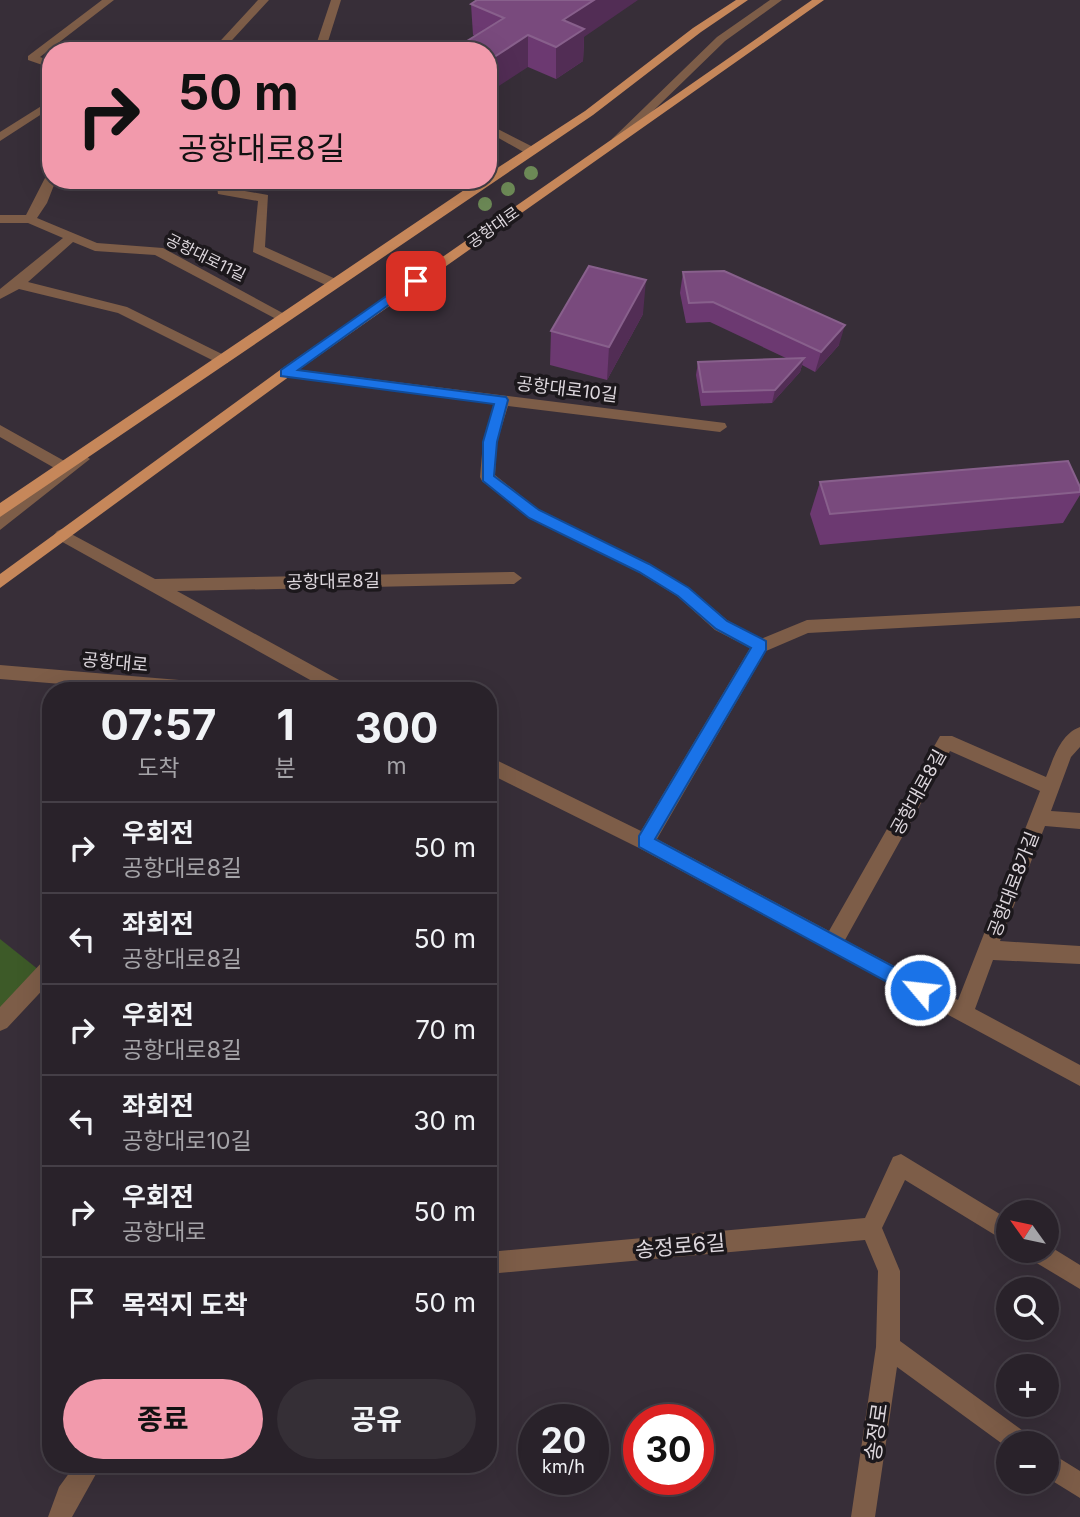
<!DOCTYPE html>
<html lang="ko">
<meta charset="utf-8">
<style>
body{margin:0;font-family:Inter,"Noto Sans KR",sans-serif;background:#352f36;color:#f1f3f6;height:100vh;display:flex;flex-direction:column;font-size:26px;white-space:nowrap}
*{box-sizing:border-box;margin:0}
p{font-size:23px;color:#a5a4a8}
.icon{flex:none;width:38px;height:38px;fill:none;stroke:currentColor;stroke-width:2;stroke-linecap:round;stroke-linejoin:round}
.map{position:relative;flex:1;overflow:hidden}
.panel{position:absolute;left:42px;top:682px;width:455px;height:791px;display:flex;flex-direction:column;background:#29222a;border-radius:28px;box-shadow:0 7px 28px #0002,0 0 0 2px #453f47}
.panel>*{flex:none}
.banner{position:absolute;left:42px;top:42px;width:455px;height:147px;border-radius:28px;box-shadow:0 7px 28px #0002,0 0 0 2px #453f47;background:#f29aac;color:#111;overflow:hidden}
.needle{width:46px;rotate:303deg}
.buttons{position:absolute;left:996px;top:1200px;display:grid;gap:14px}
.buttons a{display:grid;place-items:center;width:63px;height:63px;border-radius:50%;background:#29222a;box-shadow:0 7px 28px #0002,0 0 0 2px #453f47;font-size:35px}
.speed{position:absolute;left:518px;top:1404px;display:flex;gap:14px;font-size:35px;font-weight:700;text-align:center}
.speed>*{display:grid;place-content:center;width:91px;height:91px;border-radius:50%;background:#29222a;box-shadow:0 7px 28px #0002,0 0 0 2px #453f47;line-height:1}
.speed small{font-size:18px;font-weight:400}
.speed .limit{border:10px solid #d22;background:#fff;color:#111}
.pin{position:absolute;display:grid;place-items:center;width:60px;height:60px;color:#fff;margin:-30px;border-radius:14px;box-shadow:0 4px 10px #0006}
.me{position:absolute;width:77px;margin:-38px;rotate:298deg;stroke-linejoin:round;filter:drop-shadow(0 0 5px #0008)}
.turn{display:flex;align-items:center;gap:24px;height:147px;padding:0 21px;font-size:32px}
.turn .icon{width:91px;height:91px;stroke-width:2.5}
.turn b{display:block;font-size:49px;line-height:60px}
.eta{display:flex;justify-content:space-evenly;align-items:center;height:119px;text-align:center}
.eta b{font-size:42px;font-weight:700;line-height:49px}
.primary-button{display:flex;gap:14px;margin-top:auto;padding:14px 21px}
.primary-button a{flex:1;height:80px;border-radius:42px;background:#f29aac;color:#111;font-size:28px;font-weight:700;line-height:80px;text-align:center}
.primary-button a+a{background:#352f36;color:#f1f3f6}
ul{padding:0;list-style:none}
li{display:flex;align-items:center;gap:21px;height:91px;padding:0 21px;border-top:2px solid #453f47}
li div{flex:1}
li b{display:block;font-size:26px}
li em{font-style:normal}
.map>svg:first-child{display:block}
.green{fill:#3d5a28}
.lines{fill:none;stroke-linecap:round;stroke-linejoin:round}
.minor{fill:#7d5d48;fill-rule:evenodd}
.major{fill:#c6875a;fill-rule:evenodd}
.tree{fill:#6c8956}
.wall{fill:#6c3971}
.shaded-wall{fill:#522d55}
.building{fill:#794a7d;stroke:#88608c;stroke-width:2}
.route{fill:#1a73e8;stroke:#114b97;stroke-width:2}
.labels{text-anchor:middle;dominant-baseline:central;stroke-width:7;stroke-linejoin:round;paint-order:stroke}
.far-street-label{font-size:16px;fill:#ddd7dd;stroke:#1c181c}
.street-label{font-size:18px;fill:#ddd7dd;stroke:#1c181c}
.near-street-label{font-size:21px;fill:#ddd7dd;stroke:#1c181c}
</style>
<div class="map">
<svg width="1080" height="1517" viewBox="0 0 1080 1517">
<rect width="100%" height="100%" fill="#372e38"/>
<path class="green" d="M0 939 44 974 0 1021Z"/>
<g class="lines">
<path class="minor" d="M102 0H114L40 57 51 61V68L28 60V56Z
M258 0H269L222 51H211Z
M331 0H341L325 51H314Z
M770 0H782L725 41 620 143H612V139L717 37Z
M51 100V108L0 141V132Z
M488 124 535 148 537 151 527 154 488 132Z
M51 174V180H56L47 203 37 218 97 243 163 248 290 317 283 321 278 320 155 255 95 251 73 242 28 282 127 307 228 357V363H218L118 313 19 289 0 299V289L63 238 28 223H0V215H26L45 178Z
M216 180H228V188L268 195 265 247 338 280V286H328L253 252 258 201 218 194Z
M285 368 725 423 727 427 720 432 508 406 497 442 495 475 539 510 650 564 689 588 727 620 761 639 807 620 1080 606V618L808 633 766 651 657 839 829 931 940 736H952L1046 777C1053 760 1060 734 1080 727V747L1071 757 1051 811 1080 813V829L1045 826 1000 941 1080 946V964L993 960 975 1009 1080 1065V1086L639 848 488 773V756L641 831 750 648 715 630 677 596 638 572 529 518 482 481 480 477 483 442 494 404 280 376 278 373ZM950 751 1040 791 958 1000 845 940Z
M0 425 68 463 83 454 90 459 0 530V516L58 470 0 437Z
M62 529 155 579 514 572 522 578 514 584 177 591 350 686 352 691H330L57 539 54 535 57 531Z
M0 665 227 684 233 686 235 691H147L0 679Z
M51 844V862L44 860 42 854 45 846Z
M51 958V981L7 1028 0 1031V1007L44 960Z
M901 1154 1008 1219V1243L905 1180 882 1228 900 1271V1341L1030 1436 1034 1444H1008V1448L897 1367 875 1517H851L876 1347 878 1271 865 1240 488 1274V1252L865 1218 893 1157Z
M1046 1244 1080 1265V1289L1030 1259 1027 1251H1046Z
M1046 1450 1080 1471V1498L1046 1477Z
M75 1465H101L72 1517H48L59 1487Z"/>
<path class="major" d="M736 0H748L701 32 593 115 0 517V503L479 180H488V174L585 111 693 28Z
M812 0H824L290 376 0 588V574L280 370Z"/>
</g>
<g class="tree">
<circle cx="531" cy="173" r="7"/>
<circle cx="508" cy="189" r="7"/>
<circle cx="485" cy="204" r="7"/>
</g>
<path class="wall" d="M471 4 584 37 583 61 556 79 528 67 473 35Z
M375 180H402L391 188Z
M683 272 839 345 815 372 802 365 800 372 772 403 701 406 696 375 698 362 788 359 710 322 686 323 680 293Z
M643 314 607 380 550 365 551 331Z
M820 482 1080 487V495L1063 523 820 545 810 514Z"/>
<path class="shaded-wall" d="M594 0H638L584 37 583 61 556 79V47L563 20Z
M528 35V67L488 93V61Z
M390 180H402L391 188Z
M646 280 643 314 607 380 609 347Z
M845 325 839 345 815 372 821 352Z
M804 358 800 372 772 403 775 390Z"/>
<path class="building" d="M477 0H594L563 20 584 29 556 47 528 35 488 61V51H451L504 18 471 4Z
M589 266 646 280 609 347 551 331Z
M724 271 845 325 821 352 713 302 689 303 683 272Z
M804 358 775 390 703 392 698 362Z
M1068 461 1080 487V492L830 514 820 482Z"/>
<path class="route" d="M412 278 422 281 298 370 506 397 508 400 497 442 494 476 539 510 649 564 689 588 727 621 766 641V650L655 839 926 984 929 990 926 996 920 999 913 996 639 847V836L751 648 716 629 678 596 639 572 529 518 483 481V442L494 404 281 376V370Z"/>
<g class="labels">
<g class="far-street-label">
<text transform="translate(493 227) rotate(-35)">공항대로</text>
<text transform="translate(206 257) rotate(26)">공항대로11길</text>
</g>
<g class="street-label">
<text transform="translate(567 389) rotate(7)">공항대로10길</text>
<text transform="translate(333 581) rotate(-1)">공항대로8길</text>
<text transform="translate(115 662) rotate(5)">공항대로</text>
<text transform="translate(918 792) rotate(-61)">공항대로8길</text>
<text transform="translate(1013 884) rotate(-69)">공항대로8가길</text>
</g>
<g class="near-street-label">
<text transform="translate(680 1246) rotate(-5)">송정로6길</text>
<text transform="translate(876 1432) rotate(-82)">송정로</text>
</g>
</g>
</svg>
<div class="buttons">
<a><svg class="needle" viewBox="-14 -14 28 28"><path d="M0-13l5 13h-10z" fill="#e53935"/><path d="M0 13l5-13h-10z" fill="#a5a4a8"/></svg></a>
<a><svg class="icon" aria-label="search" viewBox="0 0 24 24"><circle cx="10" cy="10" r="6"/><path d="M15 15l6 6"/></svg></a>
<a>+</a>
<a>−</a>
</div>
<div class="speed"><div>20<small>km/h</small></div><div class="limit">30</div></div>
<div class="pin" style="left:416px;top:281px;background:#d93025"><svg class="icon" aria-label="arrive" viewBox="0 0 24 24"><path d="M6 21V4h12l-3 4 3 4H6"/></svg></div>
<svg class="me" style="left:920px;top:990px" viewBox="-20 -20 40 40"><circle r="17" fill="#1a73e8" stroke="#fff" stroke-width="3"/><path d="M0-11L8 9 0 5-8 9z" fill="#fff"/></svg>
<div class="banner">
<div class="turn"><svg class="icon" aria-label="right" viewBox="0 0 24 24"><path d="M7 20v-9h11M14 6l5 5-5 5"/></svg><div><b>50 m</b>공항대로8길</div></div>
</div>
<section class="panel">
<div class="eta">
<div><b>07:57</b><p>도착</p></div>
<div><b>1</b><p>분</p></div>
<div><b>300</b><p>m</p></div>
</div>
<ul>
<li><svg class="icon" aria-label="right" viewBox="0 0 24 24"><path d="M7 20v-9h11M14 6l5 5-5 5"/></svg><div><b>우회전</b><p>공항대로8길</p></div><em>50 m</em></li>
<li><svg class="icon" aria-label="left" viewBox="0 0 24 24"><path d="M17 20v-9H6M10 6l-5 5 5 5"/></svg><div><b>좌회전</b><p>공항대로8길</p></div><em>50 m</em></li>
<li><svg class="icon" aria-label="right" viewBox="0 0 24 24"><path d="M7 20v-9h11M14 6l5 5-5 5"/></svg><div><b>우회전</b><p>공항대로8길</p></div><em>70 m</em></li>
<li><svg class="icon" aria-label="left" viewBox="0 0 24 24"><path d="M17 20v-9H6M10 6l-5 5 5 5"/></svg><div><b>좌회전</b><p>공항대로10길</p></div><em>30 m</em></li>
<li><svg class="icon" aria-label="right" viewBox="0 0 24 24"><path d="M7 20v-9h11M14 6l5 5-5 5"/></svg><div><b>우회전</b><p>공항대로</p></div><em>50 m</em></li>
<li><svg class="icon" aria-label="arrive" viewBox="0 0 24 24"><path d="M6 21V4h12l-3 4 3 4H6"/></svg><div><b>목적지 도착</b></div><em>50 m</em></li>
</ul>
<div class="primary-button"><a>종료</a><a>공유</a></div>
</section>
</div>
